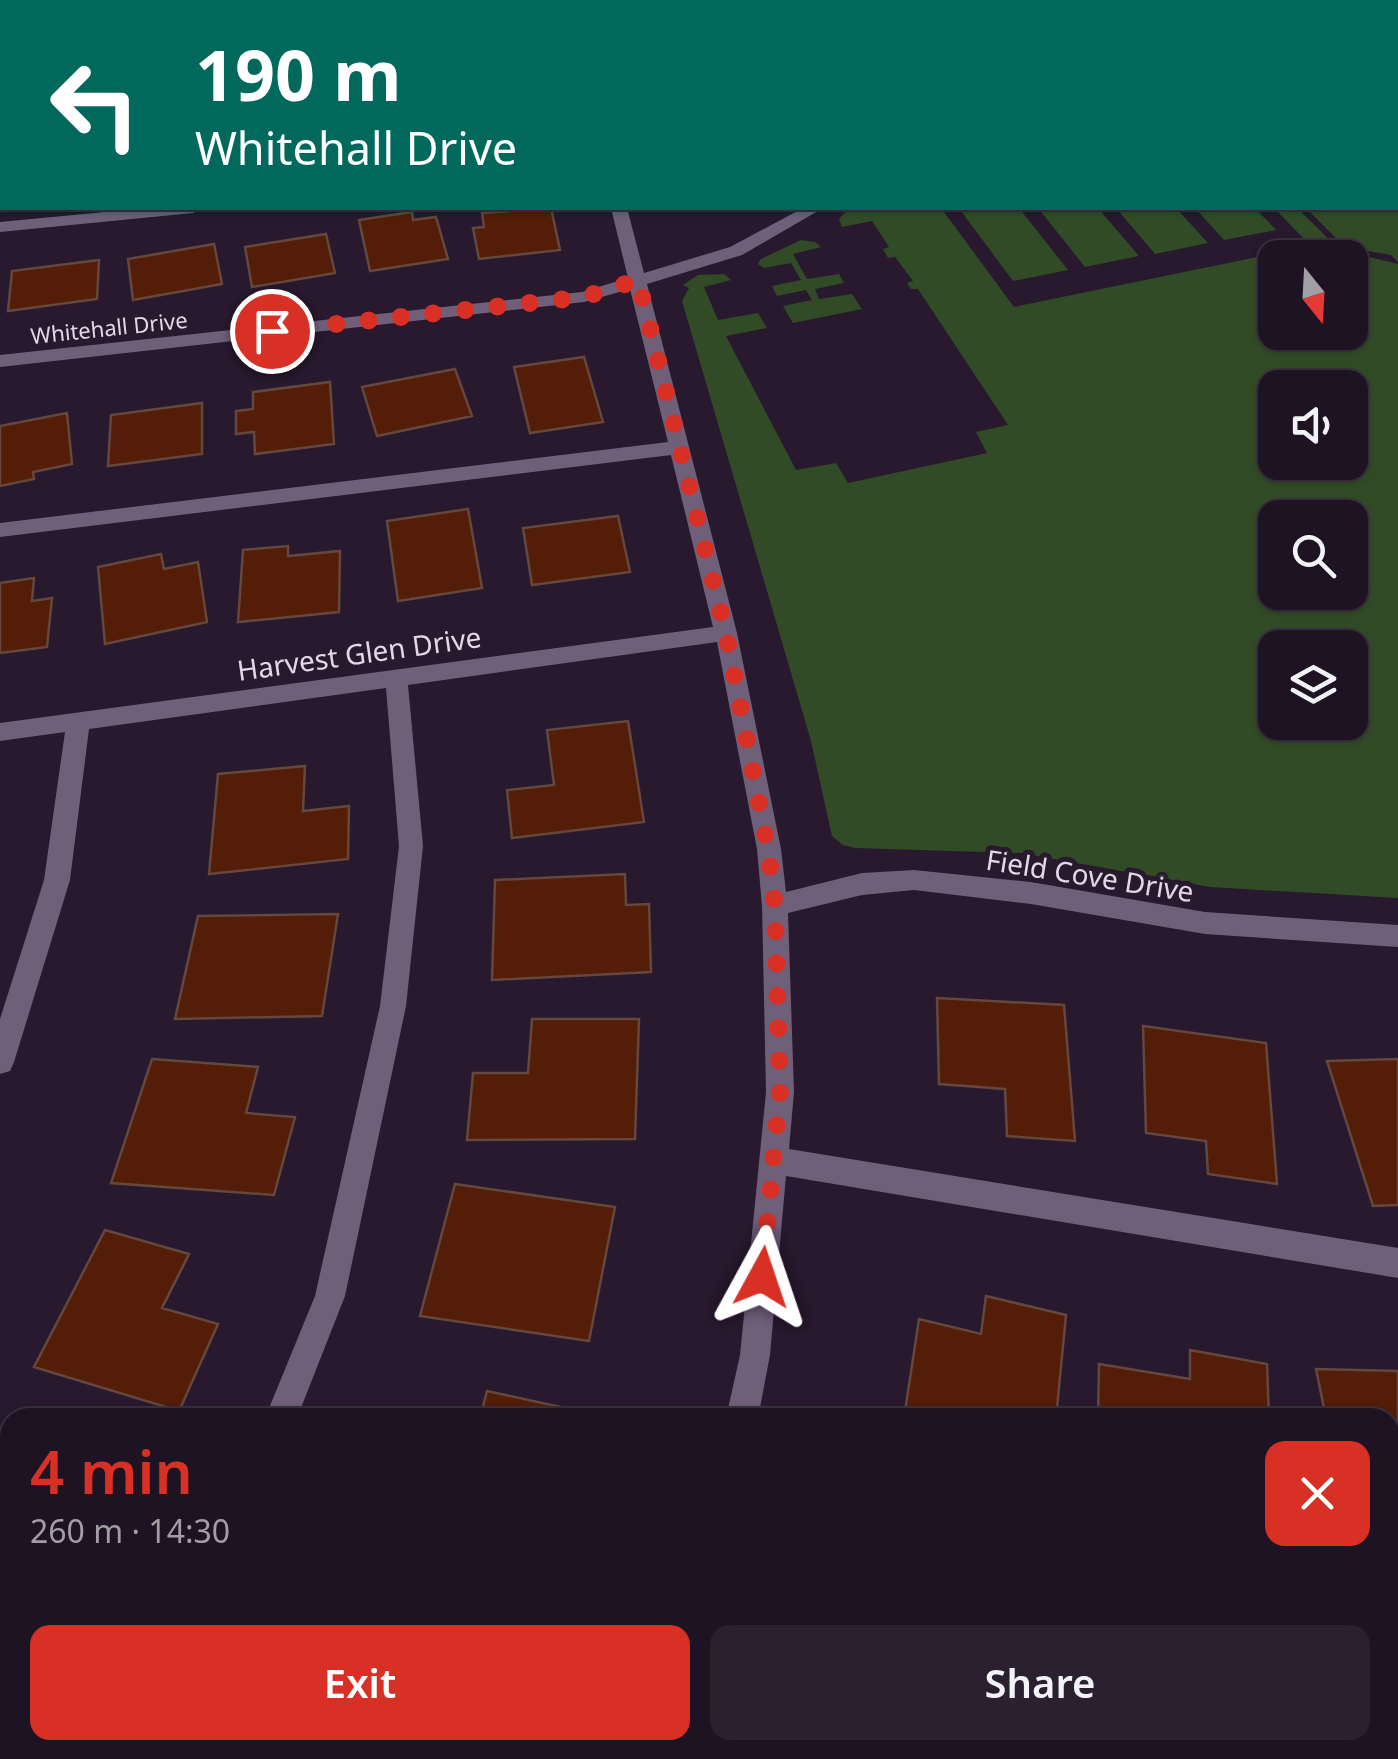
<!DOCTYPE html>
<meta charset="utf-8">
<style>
body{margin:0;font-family:"Noto Sans",sans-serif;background:#2b202f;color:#f1f3f6;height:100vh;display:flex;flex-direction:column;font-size:38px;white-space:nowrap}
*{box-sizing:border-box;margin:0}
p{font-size:32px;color:#a19ea5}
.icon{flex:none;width:55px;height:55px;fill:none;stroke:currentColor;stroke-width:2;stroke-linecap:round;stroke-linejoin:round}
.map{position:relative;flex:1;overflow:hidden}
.sheet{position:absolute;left:0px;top:1408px;width:1400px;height:352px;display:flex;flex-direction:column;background:#1e1322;border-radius:30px 30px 0 0;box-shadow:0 2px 8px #0004,0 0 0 2px #3c3240}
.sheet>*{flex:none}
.top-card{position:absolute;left:0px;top:0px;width:1400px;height:210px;box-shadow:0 2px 8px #0004,0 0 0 2px #3c3240;background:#00695c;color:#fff;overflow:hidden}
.needle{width:65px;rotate:162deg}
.tools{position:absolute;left:1258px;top:240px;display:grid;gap:20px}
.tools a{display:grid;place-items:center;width:110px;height:110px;border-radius:20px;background:#1e1322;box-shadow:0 2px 8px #0004,0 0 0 2px #3c3240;font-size:50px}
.pin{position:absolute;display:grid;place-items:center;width:85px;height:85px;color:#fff;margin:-42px;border:5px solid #fff;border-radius:50%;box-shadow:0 2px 10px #0007}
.me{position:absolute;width:110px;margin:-55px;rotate:5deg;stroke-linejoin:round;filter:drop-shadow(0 0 8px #0008)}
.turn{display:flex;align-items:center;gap:35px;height:210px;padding:0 30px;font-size:45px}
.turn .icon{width:130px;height:130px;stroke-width:2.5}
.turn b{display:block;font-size:70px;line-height:85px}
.round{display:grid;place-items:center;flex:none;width:105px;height:105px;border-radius:20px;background:#2b202f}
.overview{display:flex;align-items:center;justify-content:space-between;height:170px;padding:0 30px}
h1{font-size:60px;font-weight:600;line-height:75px;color:#d93025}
.button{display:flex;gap:20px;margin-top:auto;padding:20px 30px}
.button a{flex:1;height:115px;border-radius:20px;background:#d93025;color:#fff;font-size:40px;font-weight:600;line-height:115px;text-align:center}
.button a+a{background:#2b202f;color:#f1f3f6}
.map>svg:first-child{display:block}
.green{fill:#324b27;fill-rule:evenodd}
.building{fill:#531d08;stroke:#64473d;stroke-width:2.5}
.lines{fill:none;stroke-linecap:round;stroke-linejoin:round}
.minor{fill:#705f79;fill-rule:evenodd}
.route{stroke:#d93025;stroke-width:18;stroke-dasharray:0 32.4}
.labels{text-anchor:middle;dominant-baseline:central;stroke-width:10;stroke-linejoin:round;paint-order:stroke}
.far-street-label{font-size:22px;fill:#e2d8e7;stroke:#28192e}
.street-label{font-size:28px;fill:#e2d8e7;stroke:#28192e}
</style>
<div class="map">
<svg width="1398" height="1759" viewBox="0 0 1398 1759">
<rect width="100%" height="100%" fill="#28192e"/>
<path class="green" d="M1398 84V262L1391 255 1345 247 1306 208H1398Z
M849 208C877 207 910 207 941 208L1014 307 1311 246 1274 208H1297L1340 250 1398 264V898L1210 887 1021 853 855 848 843 845 832 836 811 741 682 301 689 288 683 285 698 275 724 274 731 280 704 287 718 320 758 313 767 328 726 336 796 470 836 463 848 483 987 453 976 432 1008 425 918 289H911L907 283 913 281 895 257 888 258 883 249 889 247 872 221 842 227 839 219ZM1275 258H1350V332H1275ZM1275 388H1350V462H1275ZM1275 518H1350V592H1275ZM1275 648H1350V722H1275Z
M979 208H1019L1068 270 1013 281 961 211Z
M1038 208H1098L1139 256 1085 267Z
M1116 208H1176L1208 243 1155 254Z
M1195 208H1255L1276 230 1224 240Z
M801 240 815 242 821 247 793 254 807 279 839 274 844 283 815 289 819 299 852 294 862 309 793 323 783 306 812 300 806 290 777 296 772 286 801 280 791 263 764 268 758 264 761 259Z"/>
<path class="building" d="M839 0H1394L1397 2H841Z
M551 208 560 250 479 259 473 228 484 227 482 213Z
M412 212 413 220 436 217 448 259 370 271 359 220Z
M326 234 335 273 252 287 245 247Z
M214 244 222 284 133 300 128 259Z
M99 260 97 299 8 311 12 271Z
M584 357 603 422 530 433 514 367Z
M455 369 472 416 377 436 362 387Z
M330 382 334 444 255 454 254 432 236 434V411L253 409V392Z
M202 403V454L108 466 111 415Z
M67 413 72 464 33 472 34 479 0 486V426Z
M468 509 482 588 398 601 387 521Z
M618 516 630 572 532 585 523 528Z
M288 546V556L340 551 339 612 238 622 243 550Z
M161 554 164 569 198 562 207 622 105 644 98 567Z
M34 578 32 601 52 598 47 647 0 653V583Z
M628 721 644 822 512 838 507 790 554 785 547 730Z
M305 766 303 811 349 806 348 859 209 874 218 774Z
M625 874 626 905 649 904 651 972 492 980 495 880Z
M338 914 322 1016 175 1019 198 916Z
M937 998 1064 1005 1075 1141 1007 1136 1005 1089 939 1084Z
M532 1019H639L635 1139 467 1140 473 1073H528Z
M1143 1026 1266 1043 1277 1184 1208 1174 1206 1141 1146 1133Z
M152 1059 258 1067 246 1113 295 1117 274 1195 111 1183Z
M1398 1059V1205L1373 1206 1327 1061Z
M455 1184 615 1207 589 1341 420 1316Z
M105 1230 189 1254 162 1308 218 1324 179 1411 34 1367Z
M986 1296 1066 1315 1056 1418H904L919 1319 981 1334Z
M1190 1350 1267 1364 1269 1418H1098L1099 1364 1190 1379Z
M1316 1369 1398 1371V1549L1390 1548V1418H1326Z
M487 1391 588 1413 587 1418H480Z
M8 1434H10V1615L0 1613V1452Z
M0 1663 10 1666V1745L4 1759H0Z
M287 1750H500L497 1759H284Z"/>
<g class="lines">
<path class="minor" d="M523 0H537L538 2H524Z
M622 0H636L637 2H623Z
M0 14H2V22H0Z
M0 105H2V115H0Z
M147 208H201L193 213 0 232V222Z
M611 208H627L644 273 730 247 803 208H823L742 255 647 284 737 633 781 849 786 892 862 873 914 870 1031 882 1205 912 1398 925V947L1205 934 1031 904 914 890 862 895 788 913 794 1092 789 1149 1398 1248V1278L786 1176 770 1355 758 1418H726L740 1355 766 1092 762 906 757 849 717 642 408 685 423 846 406 1006 345 1296 297 1418H265L315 1296 380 1006 399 846 386 688 89 729 70 880 14 1062 10 1071 0 1074V1019L44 880 65 732 0 741V723L713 627 671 455 0 537V523L668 442 630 289 584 302 0 367V355L582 292 628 278Z
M1390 1715 1398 1716V1752L1388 1750Z
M128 1750H164L161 1759H125Z
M656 1750H692L691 1759H655Z"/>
</g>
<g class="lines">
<path class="route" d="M272 331 584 297 638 280 726 633 768 849 775 906 780 1092 762 1277"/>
</g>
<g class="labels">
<g class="far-street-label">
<text transform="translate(109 327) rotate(-6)">Whitehall Drive</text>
</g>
<g class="street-label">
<text transform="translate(359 653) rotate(-8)">Harvest Glen Drive</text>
<text transform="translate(1090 875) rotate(9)">Field Cove Drive</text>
</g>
</g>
</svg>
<div class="tools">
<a><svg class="needle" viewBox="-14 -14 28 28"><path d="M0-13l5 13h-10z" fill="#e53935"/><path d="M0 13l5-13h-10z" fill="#a19ea5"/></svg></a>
<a><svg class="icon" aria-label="sound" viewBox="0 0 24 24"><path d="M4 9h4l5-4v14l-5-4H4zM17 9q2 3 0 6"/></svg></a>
<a><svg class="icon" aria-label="search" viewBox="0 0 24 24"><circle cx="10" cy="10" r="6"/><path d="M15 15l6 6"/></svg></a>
<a><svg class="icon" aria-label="layers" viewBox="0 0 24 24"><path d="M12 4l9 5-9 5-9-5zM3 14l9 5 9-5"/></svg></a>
</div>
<div class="pin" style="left:272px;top:331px;background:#d93025"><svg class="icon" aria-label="arrive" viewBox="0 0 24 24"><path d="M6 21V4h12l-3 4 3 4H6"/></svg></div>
<svg class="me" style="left:762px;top:1277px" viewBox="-20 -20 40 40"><path d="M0-17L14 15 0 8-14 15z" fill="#d93025" stroke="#fff" stroke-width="4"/></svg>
<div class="top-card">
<div class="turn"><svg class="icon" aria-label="left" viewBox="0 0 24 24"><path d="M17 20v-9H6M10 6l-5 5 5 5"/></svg><div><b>190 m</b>Whitehall Drive</div></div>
</div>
<section class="sheet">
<div class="overview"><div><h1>4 min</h1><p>260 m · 14:30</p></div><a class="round" style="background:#d93025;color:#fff"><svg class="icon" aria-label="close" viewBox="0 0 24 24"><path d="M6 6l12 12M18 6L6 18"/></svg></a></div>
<div class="button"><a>Exit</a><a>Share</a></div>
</section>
</div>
